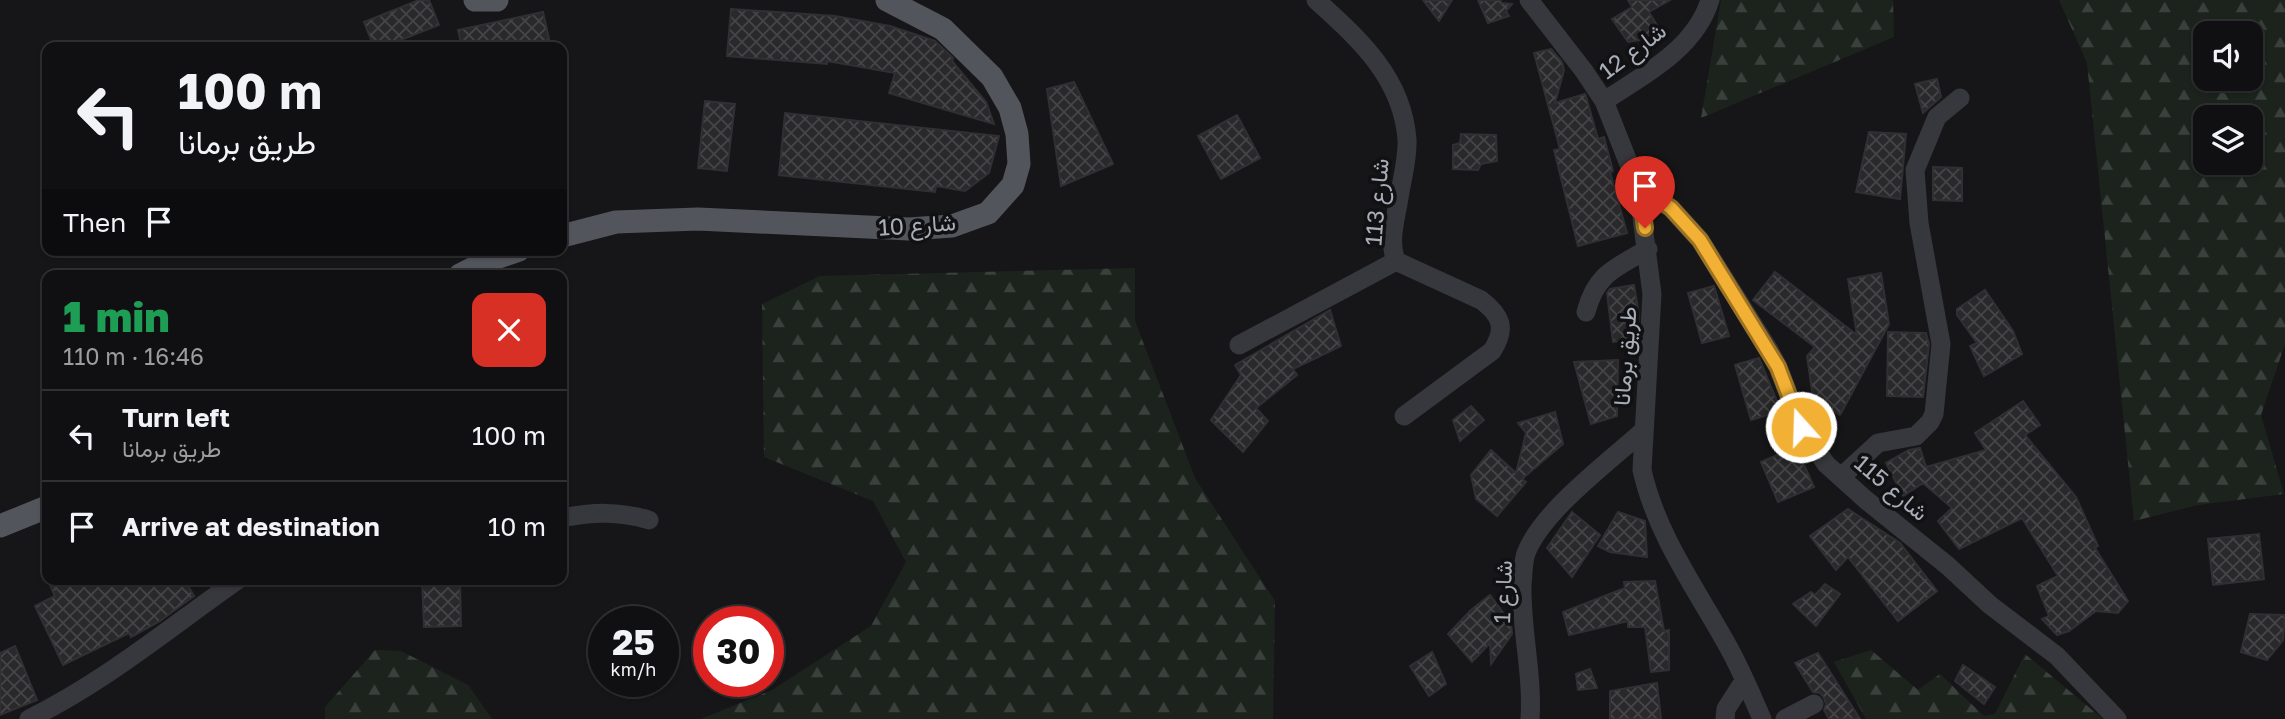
<!DOCTYPE html>
<meta charset="utf-8">
<style>
body{margin:0;font-family:"Golos Text",Vazirmatn,sans-serif;background:#19191b;color:#f1f3f6;height:100vh;display:flex;flex-direction:column;font-size:26px;white-space:nowrap}
*{box-sizing:border-box;margin:0}
p{font-size:23px;color:#9c9d9f}
.icon{flex:none;width:38px;height:38px;fill:none;stroke:currentColor;stroke-width:2;stroke-linecap:round;stroke-linejoin:round}
.map{position:relative;flex:1;overflow:hidden}
.drawer{position:absolute;left:42px;top:270px;width:525px;height:315px;display:flex;flex-direction:column;background:#101012;border-radius:14px;box-shadow:0 2px 5px #0004,0 0 0 2px #303032}
.drawer>*{flex:none}
.hud{position:absolute;left:42px;top:42px;width:525px;height:214px;border-radius:14px;box-shadow:0 2px 5px #0004,0 0 0 2px #303032;background:#101012;color:#f1f3f6;overflow:hidden}
.fabs{position:absolute;left:2193px;top:21px;display:grid;gap:14px}
.fabs a{display:grid;place-items:center;width:70px;height:70px;border-radius:14px;background:#101012;box-shadow:0 2px 5px #0004,0 0 0 2px #303032;font-size:35px}
.speed{position:absolute;left:588px;top:606px;display:flex;gap:14px;font-size:35px;font-weight:700;text-align:center}
.speed>*{display:grid;place-content:center;width:91px;height:91px;border-radius:50%;background:#101012;box-shadow:0 2px 5px #0004,0 0 0 2px #303032;line-height:1}
.speed small{font-size:18px;font-weight:400}
.speed .limit{border:10px solid #d22;background:#fff;color:#111}
.pin{position:absolute;display:grid;place-items:center;width:60px;height:60px;color:#fff;margin:-72px -30px;border-radius:50% 50% 50% 0;rotate:-45deg;box-shadow:0 0 7px #0007}
.pin .icon{rotate:45deg}
.me{position:absolute;width:77px;margin:-38px;rotate:340deg;stroke-linejoin:round;filter:drop-shadow(0 0 5px #0008)}
.turn{display:flex;align-items:center;gap:24px;height:147px;padding:0 21px;font-size:32px}
.turn .icon{width:91px;height:91px;stroke-width:2.5}
.turn b{display:block;font-size:49px;line-height:60px}
.then{display:flex;align-items:center;height:66px;padding:0 21px;background:#0003;gap:14px;font-size:26px}
.round{display:grid;place-items:center;flex:none;width:74px;height:74px;border-radius:14px;background:#19191b}
.head{display:flex;align-items:center;justify-content:space-between;height:119px;padding:0 21px}
h1{font-size:42px;font-weight:800;line-height:52px;color:#1e9e55}
ul{padding:0;list-style:none}
li{display:flex;align-items:center;gap:21px;height:91px;padding:0 21px;border-top:2px solid #303032}
li div{flex:1}
li b{display:block;font-size:26px}
li em{font-style:normal}
.map>svg:first-child{display:block}
.forest{fill:url(#forest-firs);fill-rule:evenodd}
.building{fill:url(#building-cross-hatch);stroke:#303034;stroke-width:2}
.lines{fill:none;stroke-linecap:round;stroke-linejoin:round}
.minor{stroke:#37383d;stroke-width:19}
.major{stroke:#53555c;stroke-width:23}
.route-casing{stroke:#9d7322;stroke-width:18}
.route{stroke:#f2b134;stroke-width:12}
.labels{text-anchor:middle;dominant-baseline:central;stroke-width:7;stroke-linejoin:round;paint-order:stroke}
.street-label{font-size:23px;fill:#a8adb8;stroke:#111113}
</style>
<div class="map">
<svg width="2285" height="719" viewBox="0 0 2285 719">
<defs>
<pattern id="forest-firs" width="22" height="20" patternUnits="userSpaceOnUse" patternTransform="scale(1.75)"><rect width="22" height="20" fill="#1c231d"/><path d="M5 1l3.5 6h-7zM16 11l3.5 6h-7z" fill="#3a403c"/></pattern>
<pattern id="building-cross-hatch" width="8" height="8" patternUnits="userSpaceOnUse" patternTransform="scale(1.75)"><rect width="8" height="8" fill="#29292c"/><path d="M0 0l8 8M0 8l8-8" fill="none" stroke="#454548"/></pattern>
</defs>
<rect width="100%" height="100%" fill="#161618"/>
<path class="forest" d="M1721 0H1893L1894 37 1701 118Z
M2059 0H2285V344L2261 415 2284 494 2198 505 2134 521 2087 63ZM2205 33H2250V79H2205ZM2205 117H2250V163H2205Z
M1135 268V321L1195 478 1275 601 1273 719H701L772 690 871 626 906 562 873 501 764 457 762 304 820 276Z
M375 650 401 651 468 685 492 719H325V707Z
M1871 650 1918 690 1940 674 1984 716 1995 714 2025 654 2103 719H1866L1834 662Z"/>
<path class="building" d="M419 0H429L439 25 383 47H374L364 22Z
M1423 0H1452L1439 21Z
M1478 0H1500L1502 3 1512 4 1506 11 1509 16 1488 23Z
M1628 0H1670L1649 12 1661 32 1652 38 1628 42 1612 19 1632 7Z
M731 9 835 16 890 26 935 41 953 58 952 61 986 102 994 124 889 93 895 73 827 61V64L727 56Z
M543 12 550 43 528 47H462L458 30Z
M1551 49 1562 62 1564 70 1555 103 1585 94 1586 96 1598 139 1604 137 1613 171 1610 172 1627 233 1578 246 1554 150 1560 149 1534 53Z
M1937 79 1941 97 1923 113 1915 84Z
M1074 82 1113 164 1061 186 1047 89Z
M705 101 735 104 727 171 698 168Z
M785 113 999 136 989 173 965 191 936 186 935 192 779 175Z
M1237 115 1260 158 1221 179 1198 136Z
M1869 132 1906 134 1900 199 1856 192Z
M1461 134 1496 135 1497 161 1481 164 1478 170 1453 169V145L1460 143Z
M1933 167 1962 168V201L1933 200Z
M1775 272 1857 335 1848 279 1881 273 1889 324 1840 415 1813 398 1807 356 1815 347 1753 300Z
M1634 285 1639 315 1637 339 1613 342 1607 293 1610 289Z
M1714 286 1729 336 1702 343 1688 293Z
M1985 290 2013 331 2022 354 1984 376 1970 346 1977 343 1957 315V309Z
M1330 310 1341 346 1293 369 1297 375 1256 408 1268 421 1243 452 1211 420 1241 375 1235 365Z
M1888 332 1926 333 1929 344 1923 397 1887 396Z
M1759 358 1781 411 1751 420 1735 365Z
M1618 360 1617 416 1591 424 1574 362Z
M2023 401 2040 425 2025 435 2076 497 2098 546 2095 548 2128 601 2118 613 2096 611 2069 631 2057 635 2042 619 2049 616 2037 586 2058 576 2022 518 1959 549 1938 521 1952 508 1923 483 1903 496 1886 463 1909 450 1920 448 1926 467 1986 450 1975 433Z
M1471 406 1484 420 1460 441 1453 420Z
M1555 412 1563 444 1522 479 1526 482 1497 516 1476 499 1471 475 1491 450 1516 473 1526 433 1518 423Z
M1796 447 1814 487 1778 502 1761 462Z
M1848 509 1900 543 1937 591 1898 621 1848 557 1836 570 1810 536Z
M1572 512 1600 535 1572 577 1547 548Z
M1618 512 1645 521 1647 557 1610 552 1598 546Z
M2259 534 2264 579 2213 585 2208 539Z
M47 579H184L194 596 160 621 131 637 129 633 63 665 35 606 55 596Z
M422 579H440V583H460L461 626 424 627Z
M1655 581 1664 631 1669 630V670L1651 672 1645 627H1628V621L1569 635 1563 612 1625 588 1624 582Z
M1825 584 1840 594 1816 626 1793 604 1811 592 1815 595Z
M1490 595 1511 623 1512 634 1491 664 1490 643 1472 662 1448 634 1471 610Z
M2250 614 2285 615 2283 640 2267 660 2241 652Z
M15 646 37 700 0 715V653Z
M1432 652 1446 684 1429 696 1410 666Z
M1818 653 1860 719H1829L1824 710 1826 704 1824 698 1820 693 1813 692 1795 663Z
M1963 665 1995 687 1984 704 1955 681Z
M1590 669 1597 688 1578 690 1576 674Z
M1657 683 1661 719H1610V691Z"/>
<g class="lines">
<path class="minor" d="M1316 0C1359 39 1402 77 1407 139 1408 158 1402 179 1399 198 1396 218 1388 241 1396 261L1481 300C1501 315 1507 328 1492 351L1404 416
M1529 0 1584 71 1604 101 1638 187 1652 294 1642 470C1657 537 1698 591 1730 650 1742 672 1752 696 1762 719
M1604 101C1644 75 1695 49 1710 0
M1638 187 1671 208 1700 240 1769 350 1778 367 1801 427 1826 464 1866 500 1948 566 1990 605 2057 656 2117 719
M1586 312C1596 273 1616 268 1648 249
M1239 345 1396 261
M1841 477 1878 443 1916 436 1930 422 1934 414 1941 344 1919 223 1915 170 1937 117 1960 98
M562 518C593 512 619 511 649 520
M29 719C106 681 169 628 239 579
M1530 719C1533 674 1521 630 1522 585 1523 575 1523 562 1526 553 1543 510 1609 462 1644 430
M1725 719 1726 709 1744 681
M1785 719 1814 704"/>
<path class="major" d="M475 0H497
M562 236 616 222 698 219 909 229 952 226 988 213 1013 185 1019 164 1017 134 1010 108 992 77 943 29 887 0
M460 275 487 261 519 250
M0 526 47 507"/>
</g>
<g class="lines">
<defs>
<path id="route" d="M1645 228 1639 187 1671 208 1700 240 1778 367 1801 427"/>
</defs>
<use href="#route" class="route-casing"/>
<use href="#route" class="route"/>
</g>
<g class="labels">
<g class="street-label">
<text transform="translate(1632 50) rotate(-37)">شارع 12</text>
<text transform="translate(1376 202) rotate(-85)">شارع 113</text>
<text transform="translate(917 224) rotate(-4)">شارع 10</text>
<text transform="translate(1624 356) rotate(-86)">طريق برمانا</text>
<text transform="translate(1892 487) rotate(40)">شارع 115</text>
<text transform="translate(1502 592) rotate(-88)">شارع 1</text>
</g>
</g>
</svg>
<div class="fabs">
<a><svg class="icon" aria-label="sound" viewBox="0 0 24 24"><path d="M4 9h4l5-4v14l-5-4H4zM17 9q2 3 0 6"/></svg></a>
<a><svg class="icon" aria-label="layers" viewBox="0 0 24 24"><path d="M12 4l9 5-9 5-9-5zM3 14l9 5 9-5"/></svg></a>
</div>
<div class="speed"><div>25<small>km/h</small></div><div class="limit">30</div></div>
<div class="pin" style="left:1645px;top:228px;background:#d93025"><svg class="icon" aria-label="arrive" viewBox="0 0 24 24"><path d="M6 21V4h12l-3 4 3 4H6"/></svg></div>
<svg class="me" style="left:1801px;top:427px" viewBox="-20 -20 40 40"><circle r="17" fill="#f2b134" stroke="#fff" stroke-width="3"/><path d="M0-11L8 9 0 5-8 9z" fill="#fff"/></svg>
<div class="hud">
<div class="turn"><svg class="icon" aria-label="left" viewBox="0 0 24 24"><path d="M17 20v-9H6M10 6l-5 5 5 5"/></svg><div><b>100 m</b>طريق برمانا</div></div>
<div class="then">Then<svg class="icon" aria-label="arrive" viewBox="0 0 24 24"><path d="M6 21V4h12l-3 4 3 4H6"/></svg></div>
</div>
<section class="drawer">
<div class="head"><div><h1>1 min</h1><p>110 m · 16:46</p></div><a class="round" style="background:#d93025;color:#fff"><svg class="icon" aria-label="close" viewBox="0 0 24 24"><path d="M6 6l12 12M18 6L6 18"/></svg></a></div>
<ul>
<li><svg class="icon" aria-label="left" viewBox="0 0 24 24"><path d="M17 20v-9H6M10 6l-5 5 5 5"/></svg><div><b>Turn left</b><p>طريق برمانا</p></div><em>100 m</em></li>
<li><svg class="icon" aria-label="arrive" viewBox="0 0 24 24"><path d="M6 21V4h12l-3 4 3 4H6"/></svg><div><b>Arrive at destination</b></div><em>10 m</em></li>
</ul>
</section>
</div>
